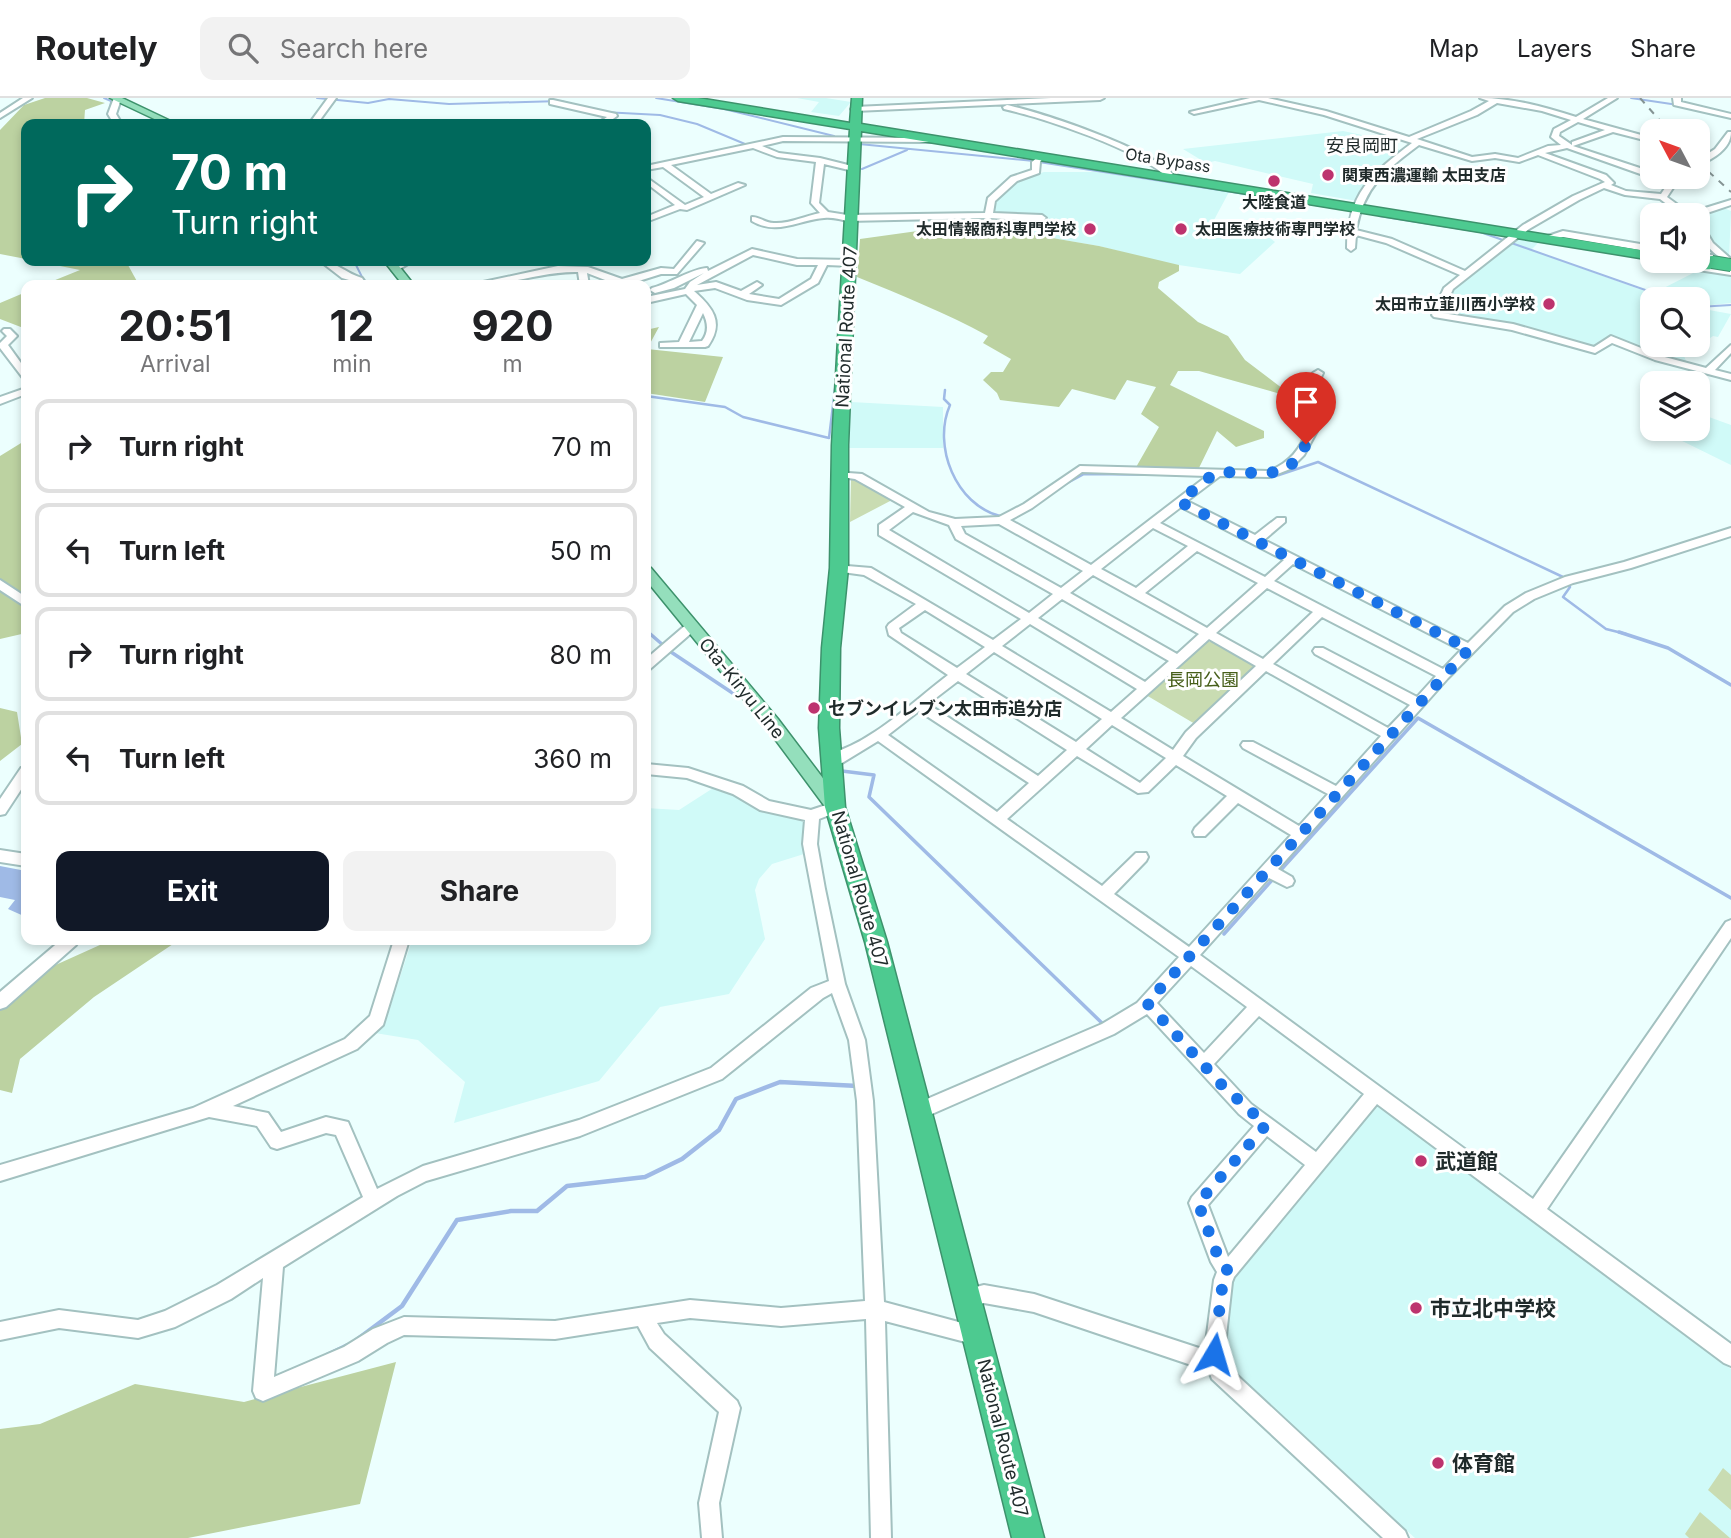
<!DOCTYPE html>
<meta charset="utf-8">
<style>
body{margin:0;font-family:Inter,"Noto Sans JP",sans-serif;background:#f2f2f2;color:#202124;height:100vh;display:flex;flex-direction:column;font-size:26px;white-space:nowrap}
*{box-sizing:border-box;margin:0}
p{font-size:23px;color:#757577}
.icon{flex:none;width:38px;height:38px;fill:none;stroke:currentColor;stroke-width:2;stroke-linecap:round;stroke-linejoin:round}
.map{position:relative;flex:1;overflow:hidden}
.panel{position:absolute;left:21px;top:182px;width:630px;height:665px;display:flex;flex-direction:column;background:#fff;border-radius:14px;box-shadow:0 4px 10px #0003}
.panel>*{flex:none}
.top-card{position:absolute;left:21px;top:21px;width:630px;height:147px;border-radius:14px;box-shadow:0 4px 10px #0003;background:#00695c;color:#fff;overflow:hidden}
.needle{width:46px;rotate:311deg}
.buttons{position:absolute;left:1640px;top:21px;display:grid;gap:14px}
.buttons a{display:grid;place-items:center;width:70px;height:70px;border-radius:14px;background:#fff;box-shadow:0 4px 10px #0003;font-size:35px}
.pin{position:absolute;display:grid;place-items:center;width:60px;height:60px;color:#fff;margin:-72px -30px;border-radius:50% 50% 50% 0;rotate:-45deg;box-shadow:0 0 7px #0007}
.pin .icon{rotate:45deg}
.me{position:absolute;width:77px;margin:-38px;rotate:7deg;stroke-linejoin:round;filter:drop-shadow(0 0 5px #0008)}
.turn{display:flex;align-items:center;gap:24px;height:147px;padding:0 35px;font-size:32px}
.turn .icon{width:91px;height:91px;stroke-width:2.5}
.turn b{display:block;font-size:49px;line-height:60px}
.eta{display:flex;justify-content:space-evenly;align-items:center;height:119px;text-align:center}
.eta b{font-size:42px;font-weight:700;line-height:49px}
.button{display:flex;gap:14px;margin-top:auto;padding:14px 35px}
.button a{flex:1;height:80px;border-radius:14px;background:#111827;color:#fff;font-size:28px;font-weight:700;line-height:80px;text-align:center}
.button a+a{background:#f2f2f2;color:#202124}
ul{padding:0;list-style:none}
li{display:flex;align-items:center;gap:21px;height:94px;margin:0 14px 10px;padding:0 21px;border:4px solid #e0e0e0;border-radius:14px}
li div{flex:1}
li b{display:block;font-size:26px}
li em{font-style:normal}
header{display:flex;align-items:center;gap:42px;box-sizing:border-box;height:98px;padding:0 35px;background:#fff;border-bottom:2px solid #e0e0e0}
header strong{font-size:33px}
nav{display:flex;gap:38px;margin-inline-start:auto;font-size:24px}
.search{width:490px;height:63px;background:#f2f2f2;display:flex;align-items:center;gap:18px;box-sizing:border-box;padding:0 24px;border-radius:14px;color:#757577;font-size:26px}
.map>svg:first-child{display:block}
.built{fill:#d0faf8}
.green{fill:#c9dcb2}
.forest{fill:#bcd2a1}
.water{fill:#9fbae6}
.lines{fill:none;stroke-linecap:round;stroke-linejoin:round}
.stream-far3{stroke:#9fbae6;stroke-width:2}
.stream-far2{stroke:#9fbae6;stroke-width:2.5}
.stream-far1{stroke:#9fbae6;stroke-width:3.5}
.stream{stroke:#9fbae6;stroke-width:4.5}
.minor-casing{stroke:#a3c1c0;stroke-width:4}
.major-casing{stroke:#3d926c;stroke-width:3}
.highway-casing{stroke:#3d926c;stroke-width:3}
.minor{fill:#fff;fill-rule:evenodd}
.major{fill:#94dfbc;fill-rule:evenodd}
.highway{fill:#4dca90;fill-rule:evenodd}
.rail{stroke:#859494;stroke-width:2;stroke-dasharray:7 7;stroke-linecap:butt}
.highway-bridge-casing{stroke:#3d926c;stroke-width:14;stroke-linecap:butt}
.highway-bridge{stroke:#4dca90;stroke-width:12}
.route{stroke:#1a73e8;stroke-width:12;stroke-dasharray:0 21.6}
.poi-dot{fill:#bd336e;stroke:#fff;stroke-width:2.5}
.labels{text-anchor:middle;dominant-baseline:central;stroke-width:6;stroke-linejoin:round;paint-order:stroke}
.far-street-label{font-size:16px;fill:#1f2a2a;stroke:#fff}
.far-poi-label{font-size:16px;font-weight:bold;fill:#1f2a2a;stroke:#fff;text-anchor:start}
.far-quarter-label{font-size:18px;fill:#1f2a2a;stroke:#fff}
.street-label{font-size:18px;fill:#1f2a2a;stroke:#fff}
.park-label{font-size:18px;fill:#475f1a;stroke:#fff}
.poi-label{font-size:18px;font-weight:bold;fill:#1f2a2a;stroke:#fff;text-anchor:start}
.near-poi-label{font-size:21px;font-weight:bold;fill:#1f2a2a;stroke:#fff;text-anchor:start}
</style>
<header>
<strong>Routely</strong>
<div class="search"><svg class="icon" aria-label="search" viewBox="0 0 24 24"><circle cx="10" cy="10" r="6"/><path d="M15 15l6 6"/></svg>Search here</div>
<nav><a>Map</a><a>Layers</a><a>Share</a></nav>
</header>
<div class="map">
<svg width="1731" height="1440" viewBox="0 0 1731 1440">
<rect width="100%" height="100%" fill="#ecfffe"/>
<path class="built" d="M797 0H826L851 4 839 18 811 14 819 4Z
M1343 33 1367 38 1400 52 1374 74 1357 103 1311 95 1313 86 1215 63 1206 65 1183 51Z
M1044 74H1096L1229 94 1214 122 1248 129 1264 135 1275 144 1240 176 1165 165 1099 148 1022 135 991 116 993 103 1017 82Z
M1721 109 1731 113 1729 161 1715 149 1704 130 1698 124V117Z
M1517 141 1539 144 1531 152 1667 201H1652V247H1698V210L1731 216 1718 239 1713 238 1684 258 1687 265 1659 259 1609 238 1592 249 1443 214 1453 191Z
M1699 172 1731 176V205L1701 208 1698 207V201H1675L1656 194Z
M851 304 943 309V350H847Z
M1698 315 1731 327V367L1674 339 1659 336 1656 331H1698Z
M721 685 761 712 802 722 805 729 802 741 804 756 772 766 759 781 755 792 765 841 729 896 660 909 599 983 454 1025 465 984 418 942 375 935 388 916 412 842H646V710L679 712Z
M1376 1007 1731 1271V1440H1415L1222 1267 1229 1186Z"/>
<path class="green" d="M851 382H858L892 402 850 424Z
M1213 543 1252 564 1254 569 1195 626 1146 597 1206 544Z
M1723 1370 1731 1377V1412L1708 1392Z
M1700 1414 1730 1440H1689L1685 1436Z"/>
<path class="forest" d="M45 0H87L105 5 85 12 84 26H26V161L0 156V32L24 7Z
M991 116 1025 125 1023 135 1099 148 1179 167V173L1159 184 1158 190 1198 224 1228 238 1245 262 1295 300 1199 273H1178L1170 287 1264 333V340L1236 349 1217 333 1198 372 1135 371 1159 329 1141 316 1156 289 1127 282 1115 302 1072 291 1059 309 1000 302 997 295 983 282 991 274H1003L1011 261 983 245 988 238C946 215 901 197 857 179L860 141 932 131 943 121Z
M35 163H133L128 167 139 187H43L80 172Z
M26 194V231L0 221V205Z
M659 229 647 251 723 259 705 304 646 295V232Z
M26 342V535L0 541V358Z
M0 610 17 614 22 646 0 663Z
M111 842H179L94 899 20 961 12 995 0 992V892Z
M396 1264 360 1406 188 1440H0V1331L40 1326 135 1286 244 1304Z"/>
<path class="water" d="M0 768 26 773V819L8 811 15 802 0 799Z"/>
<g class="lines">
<path class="stream-far3" d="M104 0 111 3 110 15
M317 0 368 5 389 1 449 6 561 3 585 10
M656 0 724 11 834 38
M1631 0 1678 7
M603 14 660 17 697 26 745 46
M859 46 1034 63
M1039 64 1334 110
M862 71 907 52
M1379 118 1480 134 1671 201
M354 163 366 187
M1698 209 1731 207"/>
<path class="stream-far2" d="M945 292 944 301 950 307C932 348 956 407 1000 418
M646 298 725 309 743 319 829 340 835 291
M1221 378 1273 379 1318 364 1563 479
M1060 389 1084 376 1186 377
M1568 486 1570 489 1563 499 1606 531 1626 536
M646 533 650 536"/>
<path class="stream-far1" d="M648 534 671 554 734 596
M1619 534 1668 550 1731 587
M842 673 874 677 869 699 1104 927
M1279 774 1418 620 1731 800
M1224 836 1274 780"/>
<path class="stream" d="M355 1243 402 1208 457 1122 511 1113H537L567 1088 645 1079 682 1061 719 1032 736 1001 780 984 858 988
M327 1257 348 1247"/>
<defs>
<path id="minor" d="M23 0H32L0 20V15Z
M114 0 121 1 116 16 122 26H114L108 16Z
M328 0H336L317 26H309Z
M1051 0H1104L1100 2 855 13 851 11 855 9Z
M1250 0H1268L1326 13 1409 39 1471 13 1489 3 1480 0C1513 0 1545 9 1576 19L1608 0H1617L1583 21 1652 40V44L1613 34 1573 48 1652 74V79H1655H1649L1567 50 1545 55 1606 77 1614 85 1611 87 1626 93 1661 96 1667 87 1663 82 1670 80 1675 87 1667 99 1689 115 1731 102V107L1698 118 1681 117 1660 101 1625 97 1604 90 1579 102 1529 131 1453 191 1442 215 1513 226 1594 249 1611 238 1661 258 1706 270 1731 247V255L1715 272 1731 276V282L1655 262 1612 245 1595 255 1512 232 1434 219 1432 217 1444 190 1460 177 1386 145 1356 137 1355 150 1351 153 1347 150C1347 96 1372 75 1412 45L1324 17 1259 2 1194 16 1190 14ZM1497 5 1542 13 1571 22 1554 31 1551 39 1561 47 1548 48 1518 60 1495 56 1472 59 1417 41 1477 17ZM1578 24 1605 32 1572 44V47L1559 38 1560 34ZM1419 47 1472 63 1495 60 1519 64 1538 57 1600 81 1605 84 1573 98 1523 127 1465 173 1392 141 1356 132C1364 88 1386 72 1419 47Z
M1673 0H1681V4L1731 16V20L1674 7Z
M553 2 616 16 617 18 606 26H597L607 19 550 6V2Z
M1007 7C1044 15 1148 50 1173 76L1166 78C1136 51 1045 20 1004 11L1003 9Z
M1728 34H1731C1731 51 1712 62 1698 67V62L1715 51Z
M783 39 932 40 936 42 932 44 783 43 762 48 779 55 820 60 856 69 857 71 853 73 824 66 819 105 828 114 847 117 985 115 988 100 1011 79 1032 72V64L1040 57 1044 59 1040 64 1039 75 1017 83 995 103 993 115 1042 117 1046 120 1042 123 989 120 847 123C839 121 832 119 824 120 798 122 777 138 752 123V119C760 119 765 125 774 125 789 126 805 118 820 115L811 105 816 64 777 59 753 50 671 67 711 96 738 85 745 87 687 112 680 111 646 124V119L675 107 646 85V79L685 107 704 99 663 69 646 72V68Z
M1698 124 1701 125 1713 145 1731 161V165L1698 160V155L1718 158C1707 149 1697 139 1698 124Z
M1563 133 1652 148V154L1563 139 1552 141 1548 138Z
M697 143 704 145 677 176H661L626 187H618L587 175 589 187H580L578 174C541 173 506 189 469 187L558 168 588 169 622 181 661 170 674 171Z
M752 151 797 161 850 162 854 165 850 168 827 167 818 185 781 207 747 202 715 190 694 193C712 209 725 224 708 248L705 249H660V245L679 244 697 207 686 196 646 205V199L685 191 690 184 704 175 674 190 655 195 650 192 652 190C668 186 694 170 707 170L708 173ZM753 157 797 167H818L811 181 779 201 749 196 762 187 757 184 741 193 716 184 697 187ZM703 215C708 225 709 234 702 243L689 244Z
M320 163C335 163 347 176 362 180L367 187H358L356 184 342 180Z
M403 163H413L398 172H392V168Z
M1655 163H1675L1731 171V177L1659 166Z
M4 231H10L17 238 8 247 26 272V281L23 280 0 250V245L7 238 2 233Z
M1318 272 1323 275 1310 303 1314 311 1309 323 1316 328 1317 333 1304 357 1290 371 1270 379 1220 378 1187 403 1255 437 1277 420H1285V424L1264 442 1468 545 1505 508 1526 495 1565 479 1624 464 1731 430V438L1631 470 1573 485 1534 501 1513 514 1448 580 1278 771 1292 779 1294 783 1292 787 1287 789 1269 780 1200 857 1533 1101 1726 824 1731 822V840L1547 1111 1731 1246V1268L1724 1265 1377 1006 1234 1179 1232 1184 1224 1256 1227 1268 1405 1433 1408 1440H1383L1212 1281 1209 1273 1034 1214 984 1205 967 1209 960 1207 958 1200 960 1193 984 1187 1034 1196 1205 1252 1214 1182 1217 1174 1211 1164 1189 1105 1192 1099 1254 1028 1239 1016 1147 916 1114 936 925 1019 919 1021 913 1019 911 1013 913 1007 1102 926 1137 905 1179 859 878 643 842 665 831 666 824 661 826 657C872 645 911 605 948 577L889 537 887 529 889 526 916 506 864 477 835 473V467L871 470 993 542 1021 521 879 437V427L905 409 855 381 835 378V374L862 376 929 414 955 421 999 419 1024 406 1080 368 1269 373C1289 365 1301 352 1307 331L1298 324 1304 311 1300 303 1313 275ZM1082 374 1207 378 1091 467 1010 422 1032 410ZM1181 409 1284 462 1265 479 1160 425ZM913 414 949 427 956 441 1053 496 1029 515 889 432ZM999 426 1083 473 1061 490 965 436 961 428ZM1153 430 1188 448 1136 490 1101 471ZM1197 453 1258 485 1207 530 1145 495ZM1293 466 1461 552 1443 571 1274 483ZM1093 477 1199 536 1177 556 1070 495ZM1267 490 1313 514 1263 561 1216 535ZM1062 501 1169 563 1145 584 1038 520ZM925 512 985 549 957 570 901 535 899 530ZM1322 519 1436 578 1417 599 1323 550H1315L1313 553 1315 556 1410 607 1388 630 1273 566ZM1030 526 1137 591 1111 614 1002 548ZM1209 541 1256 568 1186 634 1173 652 1121 620ZM994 554 1102 621 1076 644 966 576ZM1266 573 1381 638 1336 688 1253 644H1243L1241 647 1243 650 1328 696 1299 728 1183 658 1196 640ZM958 583 1067 652 1038 678 928 606ZM919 613 1029 685 997 714 888 637ZM1112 627 1166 660 1140 685 1086 651ZM1077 658 1138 695 1148 694 1176 667 1227 698 1195 730 1193 734 1195 738H1205L1238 705 1291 737 1189 849 1114 796 1146 763 1148 759 1146 755H1136L1102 788 1007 721ZM1191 868 1247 909 1204 955 1157 905ZM1259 918 1364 996 1316 1054 1251 1006 1214 966ZM1267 1038 1305 1067 1228 1159 1208 1107Z
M26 290V296L0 306V299Z
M0 482 26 499V509L0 492Z
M692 524 698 528 696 531 650 571 646 572V561L688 525Z
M646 666 688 670 743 688 769 703 811 712 835 704 840 705 842 709 840 713 819 721 817 746 825 791 845 886 865 942 873 1003 884 1204 977 1229 984 1231 986 1238 984 1245 977 1247 885 1223 891 1440H871L866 1221 781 1228 690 1220 657 1225 664 1236 737 1303 740 1310 719 1405 722 1440H702L699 1405 719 1314 650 1250 638 1228 555 1241 404 1237 387 1245 358 1263 263 1303 256 1300 253 1293 263 1180 231 1201 175 1229 138 1240 59 1230 0 1242V1224L59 1212 138 1222 165 1213 217 1187 363 1099 336 1037 326 1035 277 1051 271 1049 257 1028 209 1019 0 1083V1067L193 1010 345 941 370 918 394 842H409L383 927 357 951 233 1008 268 1015 281 1034 326 1019 348 1024 377 1091 423 1068 579 1022 711 970 811 890 829 883 803 746 805 722 760 712 733 696 687 680 646 676ZM832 895 849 942 857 1003 865 1203 781 1210 690 1202 555 1223 404 1219 373 1231 344 1249 274 1279 283 1169 397 1098 426 1083 580 1038 722 981 823 900Z
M26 669V684L5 716 0 717V701L21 670Z
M0 752 26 756V768L0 764Z
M61 842H79L76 847 6 909 0 911V894Z"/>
<path id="major" d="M110 0H122L177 26H165Z
M384 163H395L414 187H403Z
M646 468 651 470 778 621 841 704 844 709 841 714H829L766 629 646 482Z"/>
<path id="highway" d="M673 0H698L850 25 852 0H862L861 26 1652 154V162L861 33 848 347V470L840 550 839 630 845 709 887 844 1044 1440H1012L865 844 825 709 819 630 822 550 830 470 832 347 850 31 678 3Z
M1698 162 1718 165 1720 168C1710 175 1683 170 1673 163Z"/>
</defs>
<use href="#minor" class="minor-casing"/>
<use href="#major" class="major-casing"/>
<use href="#highway" class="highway-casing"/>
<use href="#minor" class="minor"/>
<use href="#major" class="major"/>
<use href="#highway" class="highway"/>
<path class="rail" d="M1640 0 1669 33
M1698 64 1731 94"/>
<defs>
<path id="highway-bridge" d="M1712 164 1731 167"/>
</defs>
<use href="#highway-bridge" class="highway-bridge-casing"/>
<use href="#highway-bridge" class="highway-bridge"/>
</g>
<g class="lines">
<path class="route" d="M1214 1256 1223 1182 1228 1173 1220 1164 1198 1105 1266 1027 1221 986 1147 905 1469 551 1180 404C1190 396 1207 377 1220 375 1255 370 1286 389 1306 346"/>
</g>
<g class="poi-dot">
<circle cx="1328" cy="77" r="7"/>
<circle cx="1274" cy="83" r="7"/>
<circle cx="1090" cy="131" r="7"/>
<circle cx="1181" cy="131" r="7"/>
<circle cx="1549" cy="206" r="7"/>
<circle cx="814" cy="610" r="7"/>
<circle cx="1421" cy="1063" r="7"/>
<circle cx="1416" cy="1210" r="7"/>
<circle cx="1438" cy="1365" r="7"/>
</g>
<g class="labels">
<g class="far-street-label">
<text transform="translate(1168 62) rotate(9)">Ota Bypass</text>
</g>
<g class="far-poi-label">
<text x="1342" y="77">関東西濃運輸 太田支店</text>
<text x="1274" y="104" text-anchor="middle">大陸食道</text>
<text x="1076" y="131" text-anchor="end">太田情報商科専門学校</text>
<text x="1195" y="131">太田医療技術専門学校</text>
<text x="1535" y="206" text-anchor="end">太田市立韮川西小学校</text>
</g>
<g class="far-quarter-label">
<text x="1362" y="47">安良岡町</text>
</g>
<g class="street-label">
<text transform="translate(846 229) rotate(-87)">National Route 407</text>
<text transform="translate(742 590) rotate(51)">Ota-Kiryu Line</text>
<text transform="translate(860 791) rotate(74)">National Route 407</text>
<text transform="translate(1003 1340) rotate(76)">National Route 407</text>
</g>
<g class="park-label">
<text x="1203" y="581">長岡公園</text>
</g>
<g class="poi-label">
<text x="828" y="610">セブンイレブン太田市追分店</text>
</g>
<g class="near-poi-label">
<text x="1435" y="1063">武道館</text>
<text x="1430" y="1210">市立北中学校</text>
<text x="1452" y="1365">体育館</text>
</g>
</g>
</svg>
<div class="buttons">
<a><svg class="needle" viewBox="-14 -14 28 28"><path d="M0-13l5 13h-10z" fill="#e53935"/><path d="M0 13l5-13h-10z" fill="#757577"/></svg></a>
<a><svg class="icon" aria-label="sound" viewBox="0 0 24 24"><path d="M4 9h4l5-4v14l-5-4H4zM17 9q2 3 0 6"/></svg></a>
<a><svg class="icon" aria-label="search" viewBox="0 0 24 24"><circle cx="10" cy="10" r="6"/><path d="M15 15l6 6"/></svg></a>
<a><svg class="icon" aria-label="layers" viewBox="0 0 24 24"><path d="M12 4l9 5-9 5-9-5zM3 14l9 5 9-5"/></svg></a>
</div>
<div class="pin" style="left:1306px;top:346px;background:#d93025"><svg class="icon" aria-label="arrive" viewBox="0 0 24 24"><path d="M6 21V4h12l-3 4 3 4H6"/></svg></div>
<svg class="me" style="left:1214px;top:1256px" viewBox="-20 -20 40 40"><path d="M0-17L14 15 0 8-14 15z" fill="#1a73e8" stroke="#fff" stroke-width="4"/></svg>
<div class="top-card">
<div class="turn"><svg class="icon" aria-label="right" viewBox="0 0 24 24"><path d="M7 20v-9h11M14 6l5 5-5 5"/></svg><div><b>70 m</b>Turn right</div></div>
</div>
<section class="panel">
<div class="eta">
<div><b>20:51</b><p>Arrival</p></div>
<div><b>12</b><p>min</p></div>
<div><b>920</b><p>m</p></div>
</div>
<ul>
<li><svg class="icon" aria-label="right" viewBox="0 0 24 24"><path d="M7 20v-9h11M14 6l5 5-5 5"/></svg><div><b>Turn right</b></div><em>70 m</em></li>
<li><svg class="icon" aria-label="left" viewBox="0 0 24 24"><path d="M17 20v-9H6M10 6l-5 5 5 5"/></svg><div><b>Turn left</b></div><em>50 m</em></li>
<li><svg class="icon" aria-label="right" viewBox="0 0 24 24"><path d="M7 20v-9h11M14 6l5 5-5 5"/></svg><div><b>Turn right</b></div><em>80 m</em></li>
<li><svg class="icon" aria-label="left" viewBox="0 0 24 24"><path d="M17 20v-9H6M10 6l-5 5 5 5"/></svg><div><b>Turn left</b></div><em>360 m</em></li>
</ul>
<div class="button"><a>Exit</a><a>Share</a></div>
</section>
</div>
